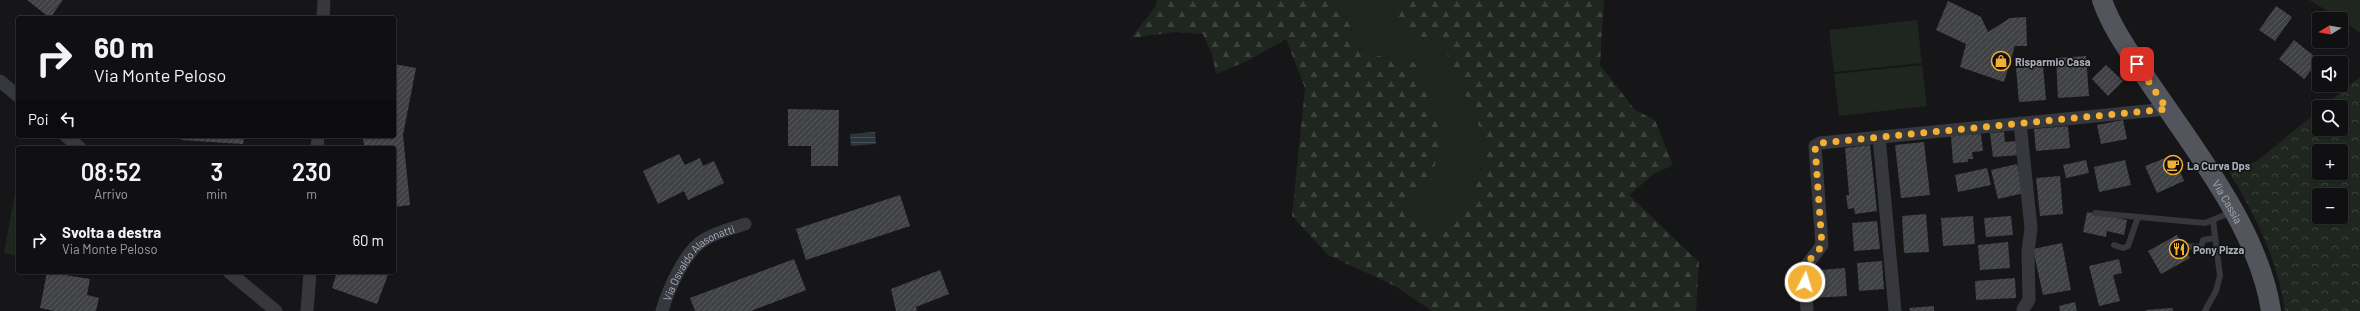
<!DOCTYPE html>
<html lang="it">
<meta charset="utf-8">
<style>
body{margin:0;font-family:Barlow,sans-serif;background:#1e1e20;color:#f1f3f6;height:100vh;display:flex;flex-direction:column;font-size:15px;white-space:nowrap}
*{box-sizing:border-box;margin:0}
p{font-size:13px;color:#9c9d9f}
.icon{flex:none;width:22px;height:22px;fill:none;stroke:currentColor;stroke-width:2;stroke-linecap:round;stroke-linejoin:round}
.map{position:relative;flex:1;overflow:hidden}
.drawer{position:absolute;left:16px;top:146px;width:380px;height:128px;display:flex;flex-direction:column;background:#101012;border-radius:4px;box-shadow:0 1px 3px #0004,0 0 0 1px #303032}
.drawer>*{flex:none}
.banner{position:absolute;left:16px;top:16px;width:380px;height:122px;border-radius:4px;box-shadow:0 1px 3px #0004,0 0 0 1px #303032;background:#101012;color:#f1f3f6;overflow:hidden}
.needle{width:26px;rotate:259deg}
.buttons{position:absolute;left:2312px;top:12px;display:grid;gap:8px}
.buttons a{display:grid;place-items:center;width:36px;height:36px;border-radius:4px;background:#101012;box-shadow:0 1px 3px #0004,0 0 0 1px #303032;font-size:20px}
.pin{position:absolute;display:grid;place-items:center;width:34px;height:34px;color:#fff;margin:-17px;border-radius:8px;box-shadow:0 2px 6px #0006}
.me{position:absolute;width:44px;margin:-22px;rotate:5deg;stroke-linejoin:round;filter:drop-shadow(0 0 3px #0008)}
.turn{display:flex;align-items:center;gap:14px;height:84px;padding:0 12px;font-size:18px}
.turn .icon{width:52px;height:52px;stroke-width:2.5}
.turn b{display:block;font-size:28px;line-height:34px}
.then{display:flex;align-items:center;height:38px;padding:0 12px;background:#0003;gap:8px;font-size:15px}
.eta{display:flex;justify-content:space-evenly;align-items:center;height:68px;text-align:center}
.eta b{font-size:24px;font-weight:600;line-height:28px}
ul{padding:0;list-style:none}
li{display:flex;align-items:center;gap:12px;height:52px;padding:0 12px}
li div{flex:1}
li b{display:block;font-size:15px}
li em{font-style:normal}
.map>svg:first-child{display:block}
.green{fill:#1e261f}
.forest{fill:url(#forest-firs)}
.park{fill:url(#park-crowns);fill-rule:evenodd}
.water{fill:url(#water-rules)}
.building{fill:url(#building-hatch)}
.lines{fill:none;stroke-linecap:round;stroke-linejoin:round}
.service{stroke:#37383d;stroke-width:6}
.minor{stroke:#37383d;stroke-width:13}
.primary{stroke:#53555c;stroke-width:20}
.route{stroke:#f2b134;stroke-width:7;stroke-dasharray:0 12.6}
.labels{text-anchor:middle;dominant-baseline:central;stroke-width:3;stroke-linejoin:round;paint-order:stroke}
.poi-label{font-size:11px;font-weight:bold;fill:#a8adb8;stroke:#111113;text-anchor:start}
.street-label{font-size:11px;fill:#a8adb8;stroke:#111113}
</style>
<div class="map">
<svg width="2360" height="311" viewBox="0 0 2360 311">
<defs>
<pattern id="forest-firs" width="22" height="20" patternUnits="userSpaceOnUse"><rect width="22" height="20" fill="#1e261f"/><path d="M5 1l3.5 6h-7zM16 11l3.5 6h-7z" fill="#3c433d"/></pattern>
<pattern id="park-crowns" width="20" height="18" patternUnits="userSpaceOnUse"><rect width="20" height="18" fill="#1e261f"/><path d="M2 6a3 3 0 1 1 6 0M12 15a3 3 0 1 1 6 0" fill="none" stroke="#3c433d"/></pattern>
<pattern id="water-rules" width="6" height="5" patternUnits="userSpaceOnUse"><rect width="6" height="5" fill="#2c353c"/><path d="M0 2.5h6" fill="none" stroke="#485056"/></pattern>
<pattern id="building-hatch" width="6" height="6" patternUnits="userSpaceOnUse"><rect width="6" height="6" fill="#404145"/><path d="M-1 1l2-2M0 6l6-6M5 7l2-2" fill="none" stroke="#595a5e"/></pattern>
</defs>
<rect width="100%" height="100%" fill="#161618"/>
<path class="green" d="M1341 0H1393L1394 16 1401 32 1442 42 1488 147 1471 198 1434 232 1409 208 1435 165 1443 137 1415 62 1393 61 1358 48Z
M2309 0H2360V33L2341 19Z
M1917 20 1922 63 1834 72 1829 30Z
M1922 65 1927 106 1839 116 1834 74Z
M17 182H18V256L4 253Z"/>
<path class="forest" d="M1157 0H1341L1358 48 1393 61 1415 62 1443 137 1435 165 1409 208 1434 231 1471 198 1488 147 1442 42 1401 32 1394 16 1393 0H1604L1600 65 1635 110 1655 120 1673 165 1654 174 1629 195 1699 262 1696 311H1432L1395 286 1328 255 1292 216 1305 88 1286 39 1247 61 1216 74 1212 54 1203 34 1175 32 1131 38 1155 7Z"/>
<path class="park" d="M2360 77V311H2285C2278 261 2255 214 2229 172L2257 161 2319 110V129H2341V107H2323ZM2319 151H2341V173H2319ZM2319 195H2341V217H2319Z"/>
<path class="water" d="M875 132 876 144 851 146 850 134Z"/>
<path class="building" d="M27 0H63L50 18Z
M1948 1 1981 17 1988 32 2010 18 2026 17 2027 46H2015L2004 82 1960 67 1966 44 1936 30Z
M2276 6 2292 17 2275 41 2259 30Z
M2294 40 2319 60 2304 79 2279 59Z
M2086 56 2089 96 2058 98 2056 58Z
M394 64 416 68 403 135 410 205 394 207V148H364L363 136H394Z
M2106 65 2123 81 2108 96 2092 79Z
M2043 66 2046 100 2019 102 2016 68Z
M788 109 839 110 838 166H811V146H788Z
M2123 120 2127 139 2101 144 2097 125Z
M2068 126 2070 148 2036 151 2034 129Z
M2004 132 2005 142 2018 141 2019 155 1993 157 1990 133Z
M1981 134 1983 151 1972 152 1973 159H1968V162L1953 163 1951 136Z
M181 136H244L243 144 181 140Z
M1924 142 1930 195 1901 198 1895 145Z
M1870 145 1877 211 1855 214 1854 208 1848 209 1846 195H1849L1845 148Z
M679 154 685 165 700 158 703 166 714 161 724 183 688 200 684 191 658 204 643 171Z
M2173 155 2184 181 2157 193 2145 166Z
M2086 160 2089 173 2066 178 2063 165Z
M2125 160 2131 185 2099 192 2094 167Z
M2017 164 2024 193 1998 199 1991 170Z
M1987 168 1991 185 1958 192 1955 175Z
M2060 176 2063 214 2040 216 2036 178Z
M900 195 910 226 806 260 796 229Z
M2087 212 2127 220 2124 235 2107 231 2106 237 2083 232Z
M1926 214 1929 252 1904 253 1902 216Z
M1973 216 1975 244 1943 246 1941 218Z
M2011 216 2013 235 1986 237 1984 218Z
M1877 221 1880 249 1854 251 1852 223Z
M2177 235 2190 258 2161 274 2148 251Z
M2008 242 2010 268 1980 270 1978 245Z
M2062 243 2071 290 2043 295 2033 249Z
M794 259 806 290 751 311H695L690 298Z
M2119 259 2122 273 2113 275 2120 301 2099 306 2089 266Z
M1882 261 1884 289 1859 291 1857 263Z
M1845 268 1847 296 1812 298 1810 271Z
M940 270 949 294 916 307 917 311H896L891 289Z
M47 272 90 279 87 295 99 298 96 311H54L40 308Z
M337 272H389L377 304 332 288Z
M2015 278 2016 298 1976 300 1975 281Z
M2075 302 2077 311H2060L2059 306Z
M1934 306V311H1910L1909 308Z
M2173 308V311H2146V310Z"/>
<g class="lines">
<path class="service" d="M2095 213 2205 223 2232 212
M2114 245 2123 248 2128 246 2138 217
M2185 246 2201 247 2203 240 2215 238
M2205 311 2216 291 2220 276 2213 220"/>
<g class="minor">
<path d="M323 18 324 0"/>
<path d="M0 81 18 96"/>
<path d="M2020 123 2031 228 2028 252 2029 300 2023 309"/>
<path d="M66 136 80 148"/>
<path d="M1879 137 1895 311"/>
<path d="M317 148 318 136"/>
<path d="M229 272 276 311"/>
<path d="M1807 309 1804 269 1822 245 1815 146 1820 143 2167 109"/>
<path d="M307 311 310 272"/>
<path id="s1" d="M662 311C668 290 685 251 704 240 716 232 731 229 745 224"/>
</g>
<path class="primary" id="s2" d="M2102 0C2112 29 2131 54 2147 79 2192 146 2259 229 2271 311"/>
</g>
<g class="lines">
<path class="route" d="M1805 282C1803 262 1810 261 1822 246L1815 146 1820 143 2167 109 2137 64"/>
</g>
<defs>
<symbol id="shop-ring" viewBox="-11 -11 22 22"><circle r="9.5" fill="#111113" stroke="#f2b134" stroke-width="1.5"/><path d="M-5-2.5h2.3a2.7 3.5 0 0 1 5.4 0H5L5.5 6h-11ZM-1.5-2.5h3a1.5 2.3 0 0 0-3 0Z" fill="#f2b134"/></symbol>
<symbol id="cafe-ring" viewBox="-11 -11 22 22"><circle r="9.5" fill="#111113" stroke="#f2b134" stroke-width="1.5"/><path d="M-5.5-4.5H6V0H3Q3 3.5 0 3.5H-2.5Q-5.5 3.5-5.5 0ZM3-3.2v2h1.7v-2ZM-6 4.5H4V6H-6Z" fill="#f2b134"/></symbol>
<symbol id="restaurant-ring" viewBox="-11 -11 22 22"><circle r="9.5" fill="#111113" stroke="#f2b134" stroke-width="1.5"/><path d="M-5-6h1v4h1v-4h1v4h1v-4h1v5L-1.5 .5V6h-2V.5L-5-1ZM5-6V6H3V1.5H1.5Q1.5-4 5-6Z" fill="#f2b134"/></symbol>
</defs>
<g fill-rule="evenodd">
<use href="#shop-ring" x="1990" y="50" width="22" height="22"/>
<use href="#cafe-ring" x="2162" y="154" width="22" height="22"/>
<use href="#restaurant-ring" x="2168" y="238" width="22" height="22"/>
</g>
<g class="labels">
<g class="poi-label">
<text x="2015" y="61">Risparmio Casa</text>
<text x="2187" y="165">La Curva Dps</text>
<text x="2193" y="249">Pony Pizza</text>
</g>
<g class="street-label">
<text stroke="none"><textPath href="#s2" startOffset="238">Via Cassia</textPath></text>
<text stroke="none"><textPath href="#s1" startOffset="64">Via Osvaldo Alasonatti</textPath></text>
</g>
</g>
</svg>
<div class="buttons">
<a><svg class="needle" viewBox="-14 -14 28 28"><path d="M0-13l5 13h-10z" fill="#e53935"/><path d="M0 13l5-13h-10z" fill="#9c9d9f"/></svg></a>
<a><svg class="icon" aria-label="sound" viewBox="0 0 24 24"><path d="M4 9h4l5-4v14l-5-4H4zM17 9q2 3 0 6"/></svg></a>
<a><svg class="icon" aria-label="search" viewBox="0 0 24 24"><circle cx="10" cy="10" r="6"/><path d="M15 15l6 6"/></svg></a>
<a>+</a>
<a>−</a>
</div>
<div class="pin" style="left:2137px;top:64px;background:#d93025"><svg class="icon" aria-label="arrive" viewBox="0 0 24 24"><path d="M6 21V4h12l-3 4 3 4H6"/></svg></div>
<svg class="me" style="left:1805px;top:282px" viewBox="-20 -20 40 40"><circle r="17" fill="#f2b134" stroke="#fff" stroke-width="3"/><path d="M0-11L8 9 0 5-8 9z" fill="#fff"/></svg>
<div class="banner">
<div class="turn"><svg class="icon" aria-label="right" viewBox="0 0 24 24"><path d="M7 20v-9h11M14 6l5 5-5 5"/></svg><div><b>60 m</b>Via Monte Peloso</div></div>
<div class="then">Poi<svg class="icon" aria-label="left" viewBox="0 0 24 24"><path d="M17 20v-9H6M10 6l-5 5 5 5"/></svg></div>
</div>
<section class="drawer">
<div class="eta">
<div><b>08:52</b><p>Arrivo</p></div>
<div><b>3</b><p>min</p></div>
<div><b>230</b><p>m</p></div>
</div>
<ul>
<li><svg class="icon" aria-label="right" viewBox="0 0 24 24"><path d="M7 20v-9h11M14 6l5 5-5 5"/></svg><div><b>Svolta a destra</b><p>Via Monte Peloso</p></div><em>60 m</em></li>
</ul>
</section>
</div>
